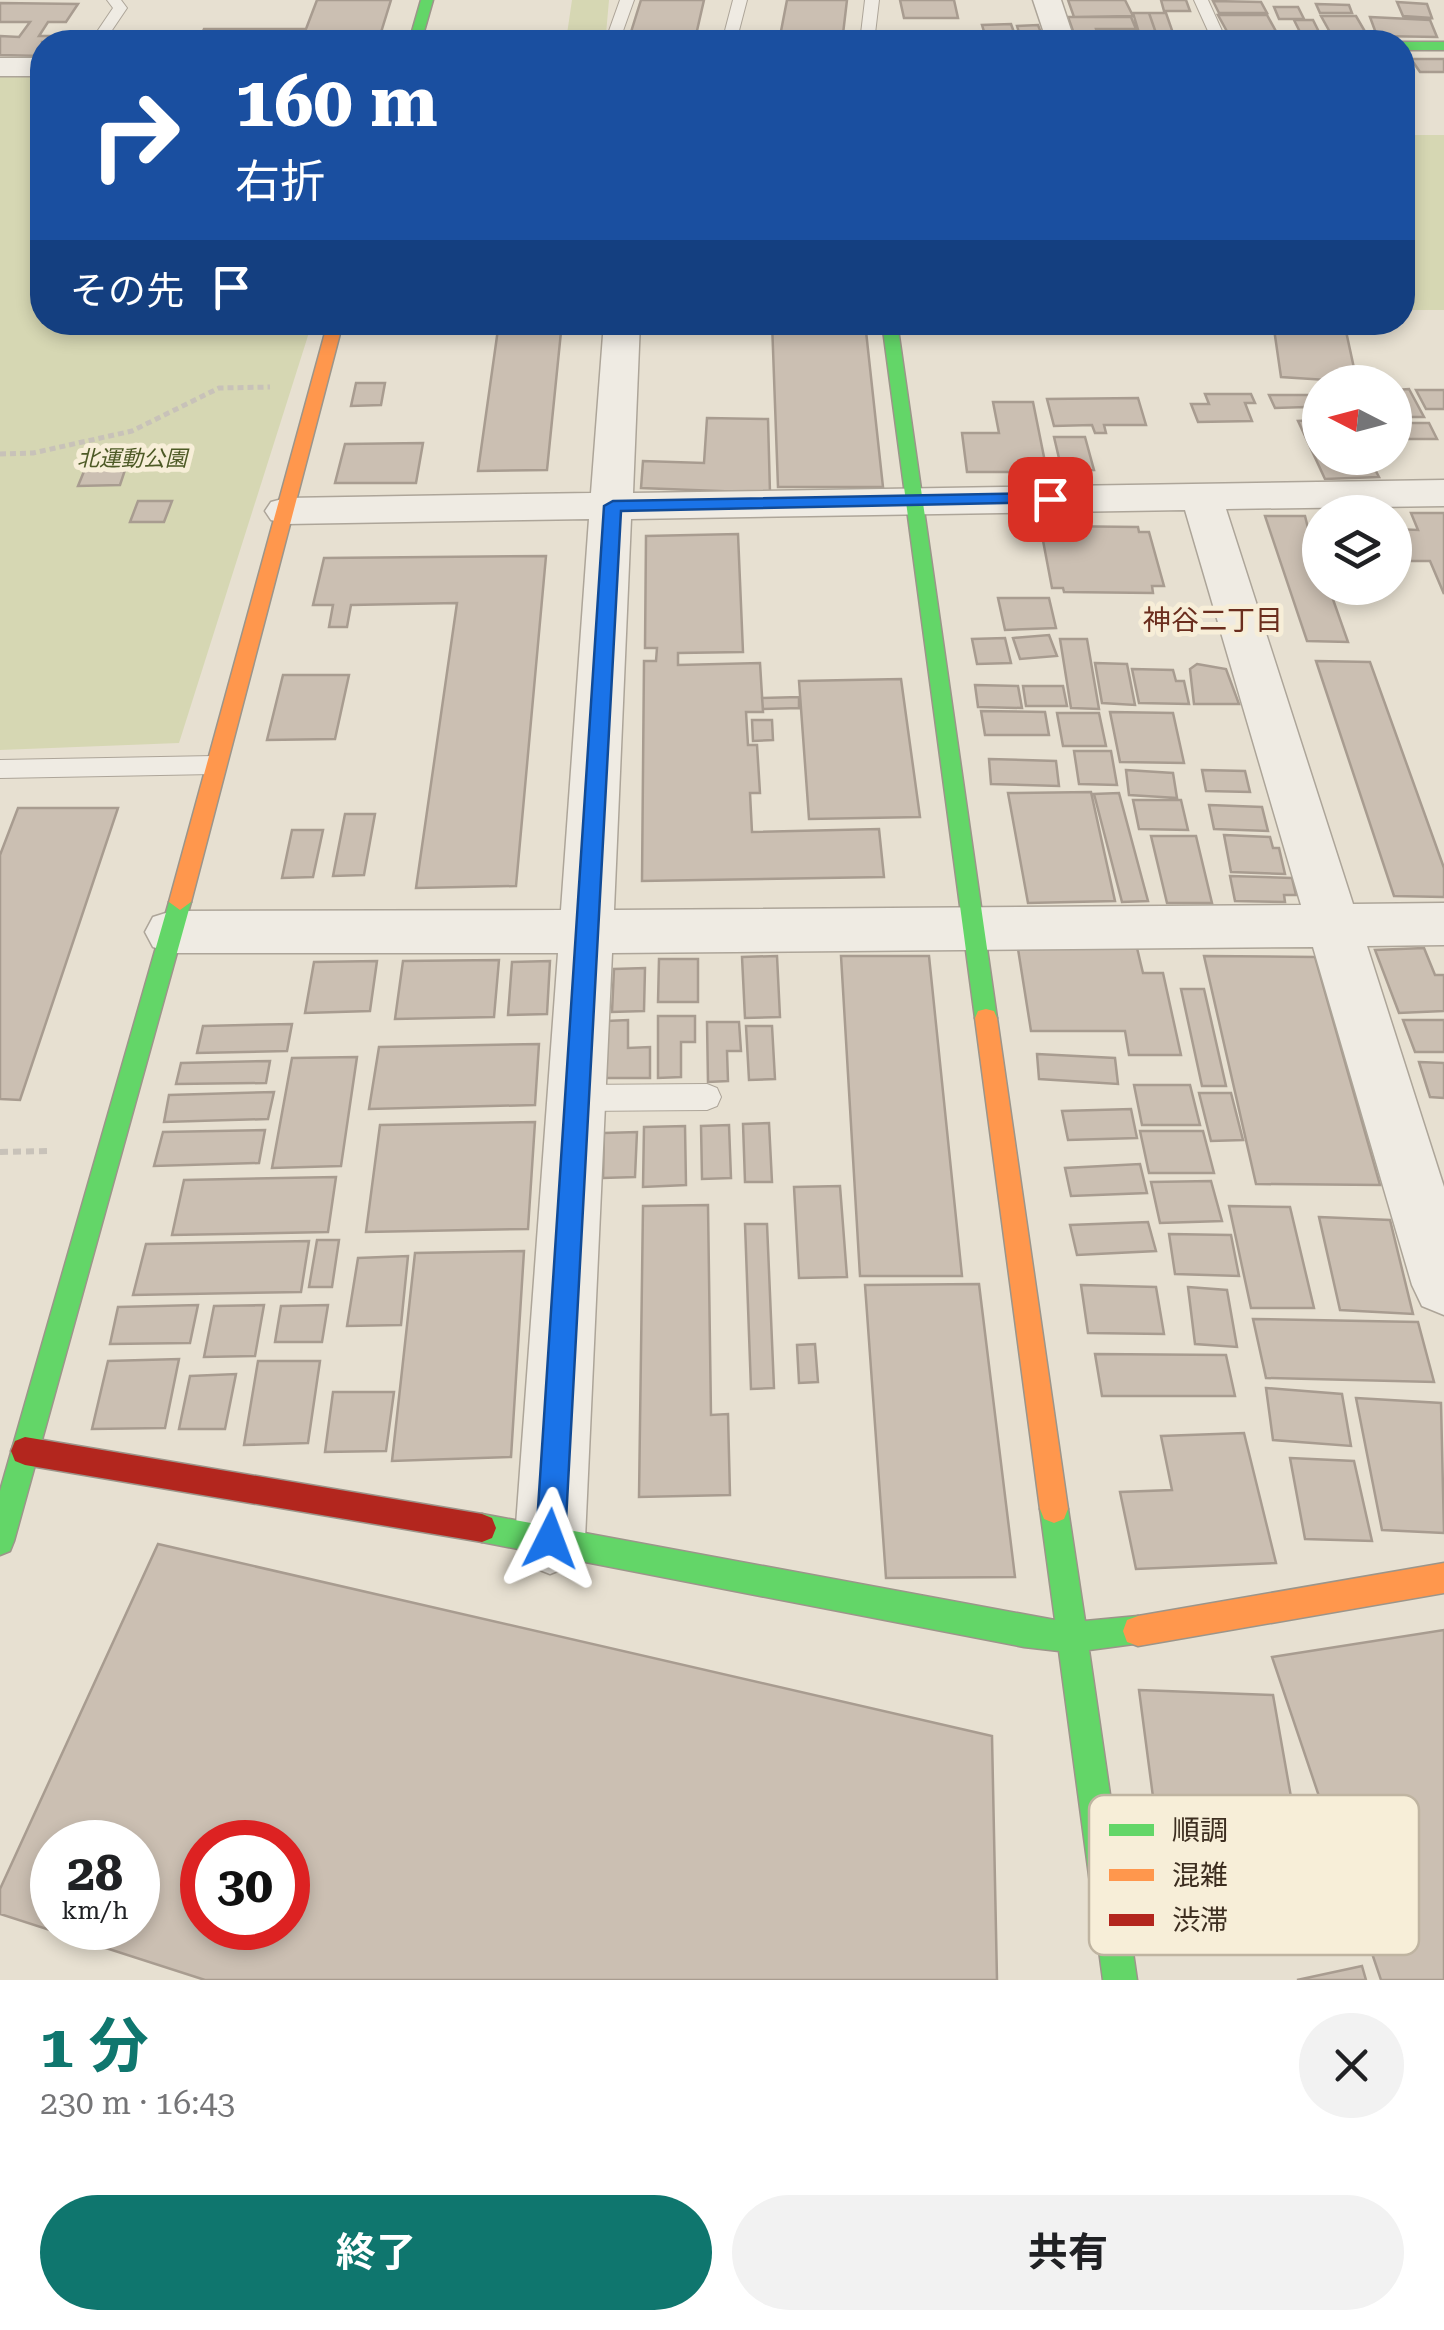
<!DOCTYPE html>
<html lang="ja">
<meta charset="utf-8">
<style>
body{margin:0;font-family:"Roboto Serif","Noto Sans JP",serif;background:#f2f2f2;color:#202124;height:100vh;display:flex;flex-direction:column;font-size:38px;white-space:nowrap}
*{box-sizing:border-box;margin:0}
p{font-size:32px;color:#757577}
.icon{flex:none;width:55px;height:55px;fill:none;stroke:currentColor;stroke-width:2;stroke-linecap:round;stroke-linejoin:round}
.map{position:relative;height:1980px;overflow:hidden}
.panel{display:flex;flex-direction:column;background:#fff;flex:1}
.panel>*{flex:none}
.guide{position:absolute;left:30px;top:30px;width:1385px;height:305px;border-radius:40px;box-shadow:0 5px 15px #0003;background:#1a4fa0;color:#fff;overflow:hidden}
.needle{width:65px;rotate:276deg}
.fabs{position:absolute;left:1302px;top:365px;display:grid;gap:20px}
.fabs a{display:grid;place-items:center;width:110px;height:110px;border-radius:50%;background:#fff;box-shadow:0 5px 15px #0003;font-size:50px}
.speed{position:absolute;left:30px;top:1820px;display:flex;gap:20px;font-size:50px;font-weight:700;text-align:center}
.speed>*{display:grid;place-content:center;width:130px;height:130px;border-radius:50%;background:#fff;box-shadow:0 5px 15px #0003;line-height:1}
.speed small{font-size:25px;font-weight:400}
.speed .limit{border:15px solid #d22;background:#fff;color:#111}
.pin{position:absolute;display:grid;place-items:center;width:85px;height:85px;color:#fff;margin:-42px;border-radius:20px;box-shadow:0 5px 15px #0006}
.me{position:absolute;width:110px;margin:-55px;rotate:3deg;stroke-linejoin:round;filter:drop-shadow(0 0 8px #0008)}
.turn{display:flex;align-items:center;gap:35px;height:210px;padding:0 40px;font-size:45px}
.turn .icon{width:130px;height:130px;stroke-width:2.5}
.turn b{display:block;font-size:70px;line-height:85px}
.then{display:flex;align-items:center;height:95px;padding:0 40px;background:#0003;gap:20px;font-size:38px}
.round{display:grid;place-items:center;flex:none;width:105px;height:105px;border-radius:52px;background:#f2f2f2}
.headline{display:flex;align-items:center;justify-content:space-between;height:170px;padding:0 40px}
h1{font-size:60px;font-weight:700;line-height:75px;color:#0f766e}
.cta{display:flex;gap:20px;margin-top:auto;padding:20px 40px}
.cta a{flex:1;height:115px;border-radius:60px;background:#0f766e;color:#fff;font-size:40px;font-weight:700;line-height:115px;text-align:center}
.cta a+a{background:#f2f2f2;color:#202124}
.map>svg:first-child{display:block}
.green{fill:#d6d7b3}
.building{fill:#cbbfb2;stroke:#a89c90;stroke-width:2.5;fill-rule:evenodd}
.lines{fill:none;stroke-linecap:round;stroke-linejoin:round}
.lane-casing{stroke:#ada599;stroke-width:2}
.street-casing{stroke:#ada599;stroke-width:3}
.fast-casing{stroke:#9c958a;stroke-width:3}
.slow-casing{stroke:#9c958a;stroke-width:3}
.jam-casing{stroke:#9c958a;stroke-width:3}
.path-far1{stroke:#c8c2b9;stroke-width:5;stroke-dasharray:6 4;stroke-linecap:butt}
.path{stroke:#c8c2b9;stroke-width:6;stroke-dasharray:8 5;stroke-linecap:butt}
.lane{fill:#efebe3;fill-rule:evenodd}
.street{fill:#efebe3;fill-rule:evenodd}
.fast{fill:#63d668;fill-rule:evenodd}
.slow{fill:#ff974d;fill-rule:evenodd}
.jam{fill:#b3261e;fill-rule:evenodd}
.route{fill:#1a73e8;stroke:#114b97;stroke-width:2.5}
.labels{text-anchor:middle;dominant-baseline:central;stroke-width:10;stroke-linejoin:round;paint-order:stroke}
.far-park-label{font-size:22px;font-style:italic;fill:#4d5a26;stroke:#f7eed8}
.neighbourhood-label{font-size:28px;fill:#6b2e1e;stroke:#f7eed8}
.key{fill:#f7eed8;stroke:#bfb4a1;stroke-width:2.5}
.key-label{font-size:28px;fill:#3d2e20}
</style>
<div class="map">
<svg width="1444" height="1980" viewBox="0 0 1444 1980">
<rect width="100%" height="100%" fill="#e7e0d1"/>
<path class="green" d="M572 0H609L606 34H567Z
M0 77H42V322L312 323 179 743 0 750Z
M1403 135H1444V310H1403Z"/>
<path class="building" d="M317 0H391L378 42H198L204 29H306Z
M641 0H704L696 35 631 32Z
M787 0H847L843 34 781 31Z
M900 0H954L958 18H904Z
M1068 0H1125L1133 16 1074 17Z
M1161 0H1186L1190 11H1164Z
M1213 1 1261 2 1267 13H1219Z
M1397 2 1427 4 1432 18 1403 16Z
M0 3 78 4 66 22H48L39 36H55L51 42H42V56L0 55V36L19 37 30 22H0Z
M1316 4 1349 5 1352 13H1320Z
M1274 7H1298L1304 19H1279Z
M1133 13H1149L1157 36H1140Z
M1149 13H1166L1174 36H1157Z
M1218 15H1267L1278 35H1229Z
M1321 16H1356L1367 35 1331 34Z
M1068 17H1131L1136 29H1096L1098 36H1083L1073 31Z
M1370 17 1430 20 1437 37 1377 36Z
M1294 20H1313L1320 34H1301Z
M1011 24 1016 38H986L982 25Z
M1038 25 1043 38 1021 39 1017 26Z
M1411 59H1444V72H1420Z
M499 322H562L547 470 478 471Z
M772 322H865L883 487H778Z
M1273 322H1344L1357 382 1281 377Z
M356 383H385L381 405 351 406Z
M1409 389 1424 417H1395V390Z
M1416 390H1444V409H1426Z
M1205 394H1251L1255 403H1245L1252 421 1198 422 1191 404H1209Z
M1269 395H1320V415H1310L1306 407 1275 408Z
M1138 398 1146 425H1104L1106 433H1095L1092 425 1054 426 1047 399Z
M993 402H1033L1047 472H967L962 433H999Z
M707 418 768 419 770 493 641 488 643 461 704 463Z
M1320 420V458H1369L1379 477 1325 479 1298 421Z
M1395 423H1429L1437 439H1395Z
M1054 437H1085L1094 470 1062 471Z
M423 443 416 483H335L345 444Z
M87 464H127L120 485 78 486Z
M138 501H172L164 522H130Z
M1411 513H1444V594L1430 561H1395V529L1418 530Z
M1265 516H1305L1308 528H1320V588H1329L1348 642 1307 641Z
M1050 526 1138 527 1139 532H1149L1164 586H1152L1153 593 1064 592 1063 588H1052L1041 530H1051Z
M738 534 743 652 678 653V665L760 663 763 712H746L748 745H757L760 793H750L752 832 879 829 884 877 642 881 644 661H656L657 648H645L646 536Z
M546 556 516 886 416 888 457 603 351 605 347 627H329L333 605H313L324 558Z
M998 598H1049L1056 628 1005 630Z
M1049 635 1057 656 1020 659 1013 638Z
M1005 638 1011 663 977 664 972 639Z
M1060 639H1087L1099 709 1071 708Z
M1316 661 1370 662 1444 868V897L1394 896Z
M1095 663 1127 664 1135 705 1102 703Z
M1197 664 1226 669 1239 704H1194L1190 669Z
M1132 669 1173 670 1176 681H1184L1189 704 1139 703Z
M283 675H349L335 739 267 740Z
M901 679 920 817 809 819 799 681Z
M975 685 1018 686 1022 708 978 707Z
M1023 686H1063L1067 706H1026Z
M799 697V708L763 709 762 698Z
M981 711 1045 712 1049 735H985Z
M1110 712 1173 713 1184 763 1120 762Z
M1057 713H1099L1106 746H1063Z
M752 720H772L773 740 753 741Z
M1074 751H1111L1117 785 1079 784Z
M989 759 1056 761 1059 786 991 784Z
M1126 770 1173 773 1177 798 1129 795Z
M1202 770 1245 771 1250 792 1206 791Z
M1091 792 1115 901 1028 903 1008 793Z
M1119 793 1148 901 1122 902 1094 794Z
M1133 800H1181L1188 830 1139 829Z
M1209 805 1262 807 1268 831 1214 829Z
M18 808H118L20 1100 0 1099V855Z
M345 814H375L364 875 333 876Z
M292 830H323L313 877 282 878Z
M1224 835 1270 837 1273 848H1279L1285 874 1231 872Z
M1151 836H1196L1212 903H1167Z
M1230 876 1292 878 1296 895H1284L1285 902 1235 901Z
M1137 948 1143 973H1163L1181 1055H1129L1125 1031H1031L1018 949Z
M1424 948 1435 975H1444V1011L1399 1013 1375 950Z
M777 956 780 1017 745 1018 742 957Z
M841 956H929L962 1276H860Z
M1204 956 1315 957 1380 1185 1256 1184Z
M659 959H698V1002H658Z
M499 960 494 1017 395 1019 403 961Z
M377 961 370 1011 305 1013 314 962Z
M550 961 547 1014 508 1015 512 962Z
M645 968 644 1011 612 1012 614 969Z
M1181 989H1204L1226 1086H1202Z
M658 1016H695V1042H681V1077L658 1078Z
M628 1020V1048L650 1047V1078H606L607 1021Z
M1403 1020H1444V1052H1415Z
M707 1022H739L741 1051H727L728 1081 708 1082Z
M292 1024 287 1051 197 1053 203 1026Z
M746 1026H772L775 1079 749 1080Z
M539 1044 535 1105 369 1109 379 1047Z
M1037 1054 1115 1058 1118 1084 1039 1079Z
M357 1057 341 1166 272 1168 292 1058Z
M270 1061 266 1083 176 1084 181 1063Z
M1419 1062 1444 1063V1098L1430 1097Z
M1134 1085H1190L1200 1125H1142Z
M274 1092 268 1119 164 1122 169 1095Z
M1199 1093H1231L1243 1140 1211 1141Z
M1131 1109 1137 1138 1068 1140 1062 1111Z
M535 1122 528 1229 366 1232 380 1125Z
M769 1123 772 1182H745L743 1124Z
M729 1125 731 1178 702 1179 701 1126Z
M685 1126 686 1185 643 1187 644 1127Z
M265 1130 259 1163 154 1166 163 1132Z
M1140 1131H1203L1214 1173H1149Z
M637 1132 635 1177 603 1178 604 1133Z
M1140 1164 1147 1193 1071 1196 1065 1168Z
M336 1177 328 1232 172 1235 184 1180Z
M1211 1181 1222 1221 1160 1223 1151 1182Z
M840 1186 847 1277 799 1278 794 1187Z
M708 1205 711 1415 728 1414 730 1495 639 1497 643 1206Z
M1229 1206 1290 1207 1314 1308H1251Z
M1319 1217 1390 1220 1413 1314 1340 1310Z
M1148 1222 1156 1251 1077 1255 1070 1225Z
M745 1224H767L774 1388 751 1389Z
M1169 1234 1231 1235 1239 1276 1175 1274Z
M317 1240H339L332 1287H309Z
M309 1241 301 1292 133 1295 146 1244Z
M524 1251 511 1457 392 1461 415 1253Z
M408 1256 401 1325 347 1326 358 1258Z
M979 1284 1015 1577 886 1578 865 1285Z
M1081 1285 1156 1287 1164 1334 1088 1333Z
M1188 1287 1227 1290 1237 1347 1195 1344Z
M198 1305 190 1343 110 1344 118 1307Z
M264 1305 255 1356 204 1357 214 1306Z
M328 1305 322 1342H275L281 1306Z
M1253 1319 1418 1322 1434 1382 1266 1378Z
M815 1344 818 1382 799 1383 797 1345Z
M1095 1354 1226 1355 1235 1396H1102Z
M179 1359 165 1428 92 1429 108 1361Z
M258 1361H320L308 1443 244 1445Z
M236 1374 225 1429H179L190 1376Z
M1266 1388 1342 1394 1351 1446 1273 1440Z
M333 1392H394L386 1451 325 1452Z
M1356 1398 1441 1403 1444 1533 1382 1530Z
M1244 1433 1276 1563 1136 1569 1120 1492 1172 1490 1161 1436Z
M1290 1458 1354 1461 1372 1541 1305 1539Z
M158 1544 992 1736 997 1980H205L0 1914V1889ZM52 1842H138V1928H52ZM202 1842H288V1928H202Z
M1444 1630V1980H1381L1272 1657Z
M1139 1690 1273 1695 1312 1916 1285 1915 1287 1923 1169 1919Z
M1362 1966 1366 1980H1297Z"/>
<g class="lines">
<defs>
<path id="lane" d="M107 0H121L127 8 104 42H90L113 8Z
M620 0H634L619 42H605Z
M733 0H747L736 42H722Z
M865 0H879L874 42H860Z
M1194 0H1208L1227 42H1213Z
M214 756 226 765 214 774 0 778V760Z
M707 1084 717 1088 721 1097 717 1106 707 1110 576 1111 566 1107 562 1098 566 1089 576 1085Z"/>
<path id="street" d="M1033 0H1061L1075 42H1047Z
M0 58H42V76H0Z
M604 322H640L633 493 1444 480V506L1226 509 1353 904 1444 903V945L1367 946 1444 1187V1315L1422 1306 1412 1285 1313 947 612 953 585 1539 575 1564 550 1574 525 1564 515 1539 558 953H172L153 947 145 932 153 917 172 911 561 910 589 519 286 524 271 520 265 511 271 502 286 498 591 493ZM1185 510 1301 905 614 910 631 519Z"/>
<path id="fast" d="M421 0H433L421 42H409Z
M1402 42H1444V50H1402Z
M882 322H897L997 1018 994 1025H978L975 1018Z
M180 894 191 902 14 1541 10 1551 0 1555V1491L169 902Z
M1054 1495 1064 1499 1068 1509 1085 1621 1138 1616 1149 1620 1153 1631 1149 1642 1089 1650 1137 1980H1103L1059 1651 1024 1647 482 1542 472 1538 468 1528 472 1518 482 1514 1055 1620 1040 1509 1044 1499Z"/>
<path id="slow" d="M328 322H343L191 902 180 910 169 902Z
M986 1009 994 1011 997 1018 1068 1509 1064 1519 1054 1523 1044 1519 1040 1509 975 1018 978 1011Z
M1444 1563V1593L1138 1646 1127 1642 1123 1631 1127 1620 1138 1616Z"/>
<path id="jam" d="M25 1437 482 1514 492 1518 496 1528 492 1538 482 1542 25 1465 15 1461 11 1451 15 1441Z"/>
</defs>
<use href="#lane" class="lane-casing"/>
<use href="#street" class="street-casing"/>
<use href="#fast" class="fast-casing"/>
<use href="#slow" class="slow-casing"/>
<use href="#jam" class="jam-casing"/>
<path class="path-far1" d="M0 454 33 453 132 431 219 388 270 387"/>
<path class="path" d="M0 1152 47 1151"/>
<use href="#lane" class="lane"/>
<use href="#street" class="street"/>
<use href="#fast" class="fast"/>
<use href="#slow" class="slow"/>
<use href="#jam" class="jam"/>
</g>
<path class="route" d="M1050 493 1056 495V502L621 511 565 1539 561 1549 550 1553 540 1549 536 1539 604 506 613 501Z"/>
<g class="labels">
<g class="far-park-label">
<text x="132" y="458">北運動公園</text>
</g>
<g class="neighbourhood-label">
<text x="1213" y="620">神谷二丁目</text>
</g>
</g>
<rect x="1089" y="1795" width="330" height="160" rx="15" class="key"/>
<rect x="1109" y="1824" width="45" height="12" fill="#63d668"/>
<rect x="1109" y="1869" width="45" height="12" fill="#ff974d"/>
<rect x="1109" y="1914" width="45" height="12" fill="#b3261e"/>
<g class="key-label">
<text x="1172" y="1840">順調</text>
<text x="1172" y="1885">混雑</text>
<text x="1172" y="1930">渋滞</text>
</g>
</svg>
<div class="fabs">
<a><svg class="needle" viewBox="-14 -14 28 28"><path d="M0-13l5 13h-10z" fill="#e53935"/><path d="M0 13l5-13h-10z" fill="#757577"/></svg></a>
<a><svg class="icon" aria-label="layers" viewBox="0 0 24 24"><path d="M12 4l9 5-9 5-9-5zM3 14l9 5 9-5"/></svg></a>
</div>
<div class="speed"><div>28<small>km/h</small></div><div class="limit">30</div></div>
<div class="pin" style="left:1050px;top:499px;background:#d93025"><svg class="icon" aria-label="arrive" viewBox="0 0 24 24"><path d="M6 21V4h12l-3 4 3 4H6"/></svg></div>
<svg class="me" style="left:550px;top:1539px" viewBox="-20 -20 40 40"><path d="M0-17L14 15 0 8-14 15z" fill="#1a73e8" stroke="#fff" stroke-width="4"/></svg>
<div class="guide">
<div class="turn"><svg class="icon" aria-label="right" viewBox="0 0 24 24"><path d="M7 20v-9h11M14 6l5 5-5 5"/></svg><div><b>160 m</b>右折</div></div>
<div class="then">その先<svg class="icon" aria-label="arrive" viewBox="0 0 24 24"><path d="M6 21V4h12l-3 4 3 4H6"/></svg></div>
</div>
</div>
<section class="panel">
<div class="headline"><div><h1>1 分</h1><p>230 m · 16:43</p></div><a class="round"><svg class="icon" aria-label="close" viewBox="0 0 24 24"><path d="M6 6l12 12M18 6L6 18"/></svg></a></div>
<div class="cta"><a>終了</a><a>共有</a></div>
</section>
